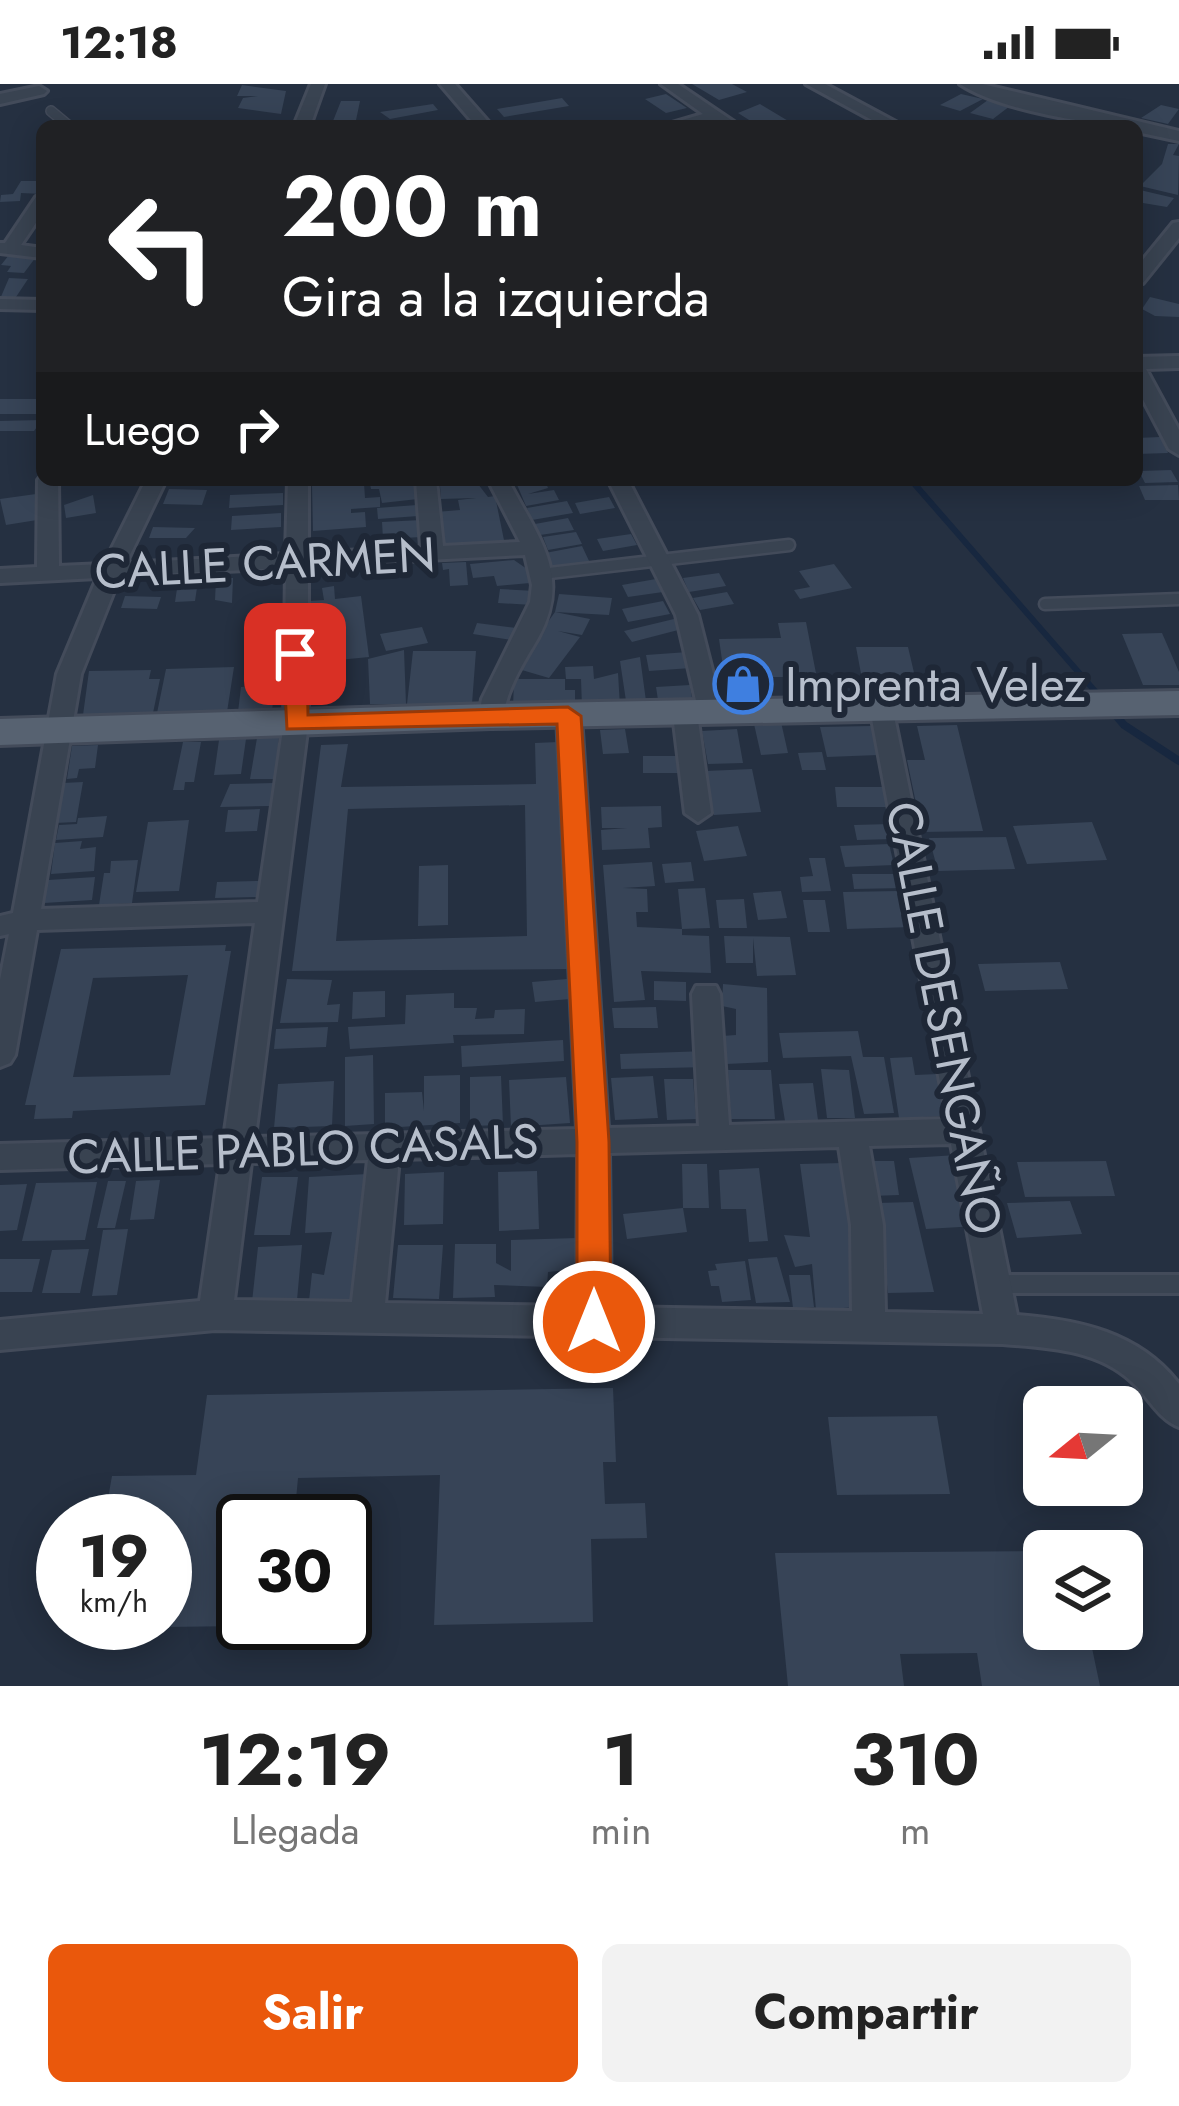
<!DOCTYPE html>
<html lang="es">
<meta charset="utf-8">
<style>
body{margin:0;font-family:Jost,sans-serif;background:#f2f2f2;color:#222;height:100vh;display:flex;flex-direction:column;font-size:45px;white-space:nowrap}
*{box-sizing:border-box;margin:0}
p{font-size:39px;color:#767676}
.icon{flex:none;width:66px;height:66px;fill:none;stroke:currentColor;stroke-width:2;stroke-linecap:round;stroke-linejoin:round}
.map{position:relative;height:1602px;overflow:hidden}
.sheet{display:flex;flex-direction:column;background:#fff;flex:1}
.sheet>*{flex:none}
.guide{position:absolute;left:36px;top:36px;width:1107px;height:366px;border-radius:18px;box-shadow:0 6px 30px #0003;background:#202124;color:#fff;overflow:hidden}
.needle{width:78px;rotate:252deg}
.fabs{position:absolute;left:1023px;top:1302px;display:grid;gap:24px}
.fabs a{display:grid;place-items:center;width:120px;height:120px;border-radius:18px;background:#fff;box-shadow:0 6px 30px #0003;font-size:60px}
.speed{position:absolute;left:36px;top:1410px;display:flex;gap:24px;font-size:60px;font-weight:700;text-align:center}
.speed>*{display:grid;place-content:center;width:156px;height:156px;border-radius:50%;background:#fff;box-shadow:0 6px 30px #0003;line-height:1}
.speed small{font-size:30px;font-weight:400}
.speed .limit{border:6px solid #111;border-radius:18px;background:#fff;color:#111}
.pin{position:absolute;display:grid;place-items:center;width:102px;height:102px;color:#fff;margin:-51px;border-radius:24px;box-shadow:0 6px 18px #0006}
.me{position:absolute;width:132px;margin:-66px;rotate:0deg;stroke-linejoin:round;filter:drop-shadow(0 0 9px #0008)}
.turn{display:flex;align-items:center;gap:42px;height:252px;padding:0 48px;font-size:54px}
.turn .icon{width:156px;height:156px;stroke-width:2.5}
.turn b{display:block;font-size:84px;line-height:102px}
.then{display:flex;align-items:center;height:114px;padding:0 48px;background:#0003;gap:24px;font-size:45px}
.eta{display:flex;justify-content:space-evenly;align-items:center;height:204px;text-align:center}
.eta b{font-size:72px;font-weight:700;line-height:84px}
.primary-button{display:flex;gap:24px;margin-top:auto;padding:24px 48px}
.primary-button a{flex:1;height:138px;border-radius:18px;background:#ea580c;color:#fff;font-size:48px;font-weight:700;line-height:138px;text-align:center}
.primary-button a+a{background:#f2f2f2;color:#222}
.status{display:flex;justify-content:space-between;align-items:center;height:84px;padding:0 60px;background:#fff;direction:ltr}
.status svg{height:33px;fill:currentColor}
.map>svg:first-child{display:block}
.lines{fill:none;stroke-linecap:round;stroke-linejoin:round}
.stream-far1{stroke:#17273f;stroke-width:6}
.stream{stroke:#17273f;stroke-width:8}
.building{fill:#374457;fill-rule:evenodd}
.service-far2-casing{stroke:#434b5a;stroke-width:12}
.service-far1-casing{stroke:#434b5a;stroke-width:15}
.service-casing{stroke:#434b5a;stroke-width:24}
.minor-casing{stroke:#434b5a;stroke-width:6}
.primary-casing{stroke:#434b5a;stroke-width:6}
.service-far2{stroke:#394351;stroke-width:9}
.service-far1{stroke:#394351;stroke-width:10}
.service{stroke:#394351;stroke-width:18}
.minor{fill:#394351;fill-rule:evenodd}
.primary{fill:#576271;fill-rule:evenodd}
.route{fill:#ea580c;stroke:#983908;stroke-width:3}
.labels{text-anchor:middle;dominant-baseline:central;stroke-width:12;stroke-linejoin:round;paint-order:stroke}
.street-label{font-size:48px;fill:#b6becb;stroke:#1e2736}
.poi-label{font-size:48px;fill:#b6becb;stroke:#1e2736;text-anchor:start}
</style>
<div class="status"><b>12:18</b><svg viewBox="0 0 49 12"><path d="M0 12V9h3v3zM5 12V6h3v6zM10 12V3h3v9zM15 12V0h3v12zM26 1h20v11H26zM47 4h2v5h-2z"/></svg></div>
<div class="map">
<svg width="1179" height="1602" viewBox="0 0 1179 1602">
<rect width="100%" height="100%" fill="#253041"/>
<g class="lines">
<path class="stream-far1" d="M911 396 1101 614"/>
<path class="stream" d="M1099 611 1103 616
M1113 628 1124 641 1179 677"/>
</g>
<path class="building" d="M692 0H732L747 8 719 16Z
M242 1 286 7 281 30 238 24 243 14 258 12H237Z
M666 10 687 24 666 29 645 15Z
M961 10 983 15 960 27 940 21Z
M562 14 569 22 504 33 497 25Z
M988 16 1010 22 993 35 970 29Z
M341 17H360L355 41 331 42Z
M433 20 438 26 390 35 380 28Z
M760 20 790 38 785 39 790 42 757 41 738 29Z
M1161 21 1179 25 1168 40 1141 34Z
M1168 60H1179L1173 71 1179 72 1178 111 1140 102 1162 80Z
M21 97H42V110L21 109 20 117 0 118 1 111 13 110Z
M1140 106 1174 114 1167 123 1137 118Z
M9 171 36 173 24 189 7 188 11 182 1 181Z
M9 194 28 195 14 216 0 215Z
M1150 213 1179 220V233L1155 232 1142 225Z
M0 315H42V330H0Z
M42 336 34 347H0V337Z
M1160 353 1168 369 1137 370V354Z
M1171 386 1178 398 1145 399 1139 387Z
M369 396H403L404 402 415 401 418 415 382 419 379 405H371Z
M515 396H545L548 404 528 410 554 406 559 416 526 422Z
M364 399 365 414 380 413V423L351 425V429L365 428 366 443 313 447 312 402Z
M478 400 488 413 495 412 505 461 442 466 436 428 460 426 458 416 476 414 441 415 440 402Z
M1178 401 1179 416H1145L1139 402Z
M169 405 207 406 202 421 163 420Z
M283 409V421L229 424 230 411Z
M36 410 37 436 6 441 0 415Z
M93 411 96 429 66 434 64 421Z
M609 413 615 424 580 430 575 419Z
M567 417 573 429 532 436 527 424Z
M417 421 418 432 378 435 377 424Z
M281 429V443L231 446 232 432Z
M568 434 574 446 540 451 535 440Z
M421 436 422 453 383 455 382 438Z
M153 443 195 444 186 454H149Z
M576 448 582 460 548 466 543 453Z
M631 450 637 461 603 467 597 455Z
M582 462 590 479 553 485 545 469Z
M514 476 527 485 530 499 497 502 494 492 473 494 470 480Z
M466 478 468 501 450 502 449 485 443 486 442 479Z
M834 480 852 504 800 515 794 506 810 503 799 487Z
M719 489 726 502 689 508 683 494Z
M233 494 232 519 215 516 216 495Z
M656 495 663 508 628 513 622 501Z
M198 497 195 517 175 518 178 498Z
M334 502 335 515 361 512 369 573 318 578 310 517 324 516 322 504Z
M500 505 535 507 533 521 498 519Z
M727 508 734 520 700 526 693 514Z
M559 510 612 514 609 531 555 528Z
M125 512 161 513 157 525 121 524Z
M663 517 670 530 628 538 622 525Z
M555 528 590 535 582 551 558 547 580 553 549 594 515 584Z
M674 535 682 545 632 558 624 547Z
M806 538 821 615H792L788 593H758L761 610 727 611 719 555 781 554 778 539Z
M477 539 517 544 512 556 473 550Z
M283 543V554L244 557V545Z
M422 543 428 559 386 567 380 550Z
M1162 549 1179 588V601H1143L1122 550Z
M279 563 278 585 244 586 246 564Z
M856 563H908L919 610 865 611Z
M404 566 406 620H370L368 575Z
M413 567H476L472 620H407Z
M688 568 691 584 649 587 646 571Z
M640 573 646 617H626L620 577Z
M593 582 594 595 618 589 620 623 582 624 581 595H566L565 583Z
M234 583 227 628 157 629 166 585Z
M151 586 149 595H160L153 629 83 631 89 587Z
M514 595H565V606H575V624H513Z
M275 601 272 627 238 628 241 603Z
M690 601 692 614 658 616 656 603Z
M781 638 788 669 761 671 754 640Z
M957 641 983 747 922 748 907 676H925L917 642Z
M871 642 878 671 827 673 820 643Z
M625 645 629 669 603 670 600 646Z
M737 645 743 679 708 680 702 647Z
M257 654H279L278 661H286L280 695H250Z
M246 655 241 690 214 691 219 656Z
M183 658H201L194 698H185L184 706H173Z
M558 658 572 885 292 887 321 661 348 660 341 703 536 700 535 659ZM525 721 527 852 336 857 348 725Z
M98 661 95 684 79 685 77 694 67 695 72 662Z
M822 668 826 686H802L798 669Z
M643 672H679L680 689H643Z
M752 685 761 728 714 731 706 687Z
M83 698 76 738 55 739 63 699Z
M274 699 271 722 220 723 230 700Z
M835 703H886L889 723H837Z
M661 722 662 743 648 744 650 764 602 766 601 746 627 744H602L601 723Z
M260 725 257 747 225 748 228 726Z
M107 732 103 753 56 756 59 741 77 740 78 734Z
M189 736 179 807 136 808 148 738Z
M1092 738 1107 776 1027 780 1013 742Z
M890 740 893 755 857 756 854 741Z
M738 742 747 772 704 777 696 747Z
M1006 753 1015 785 938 787 929 754Z
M82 757 80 765 96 763 94 787 51 790 55 759Z
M889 760 894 781 845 783 840 762Z
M809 774H825L831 807 802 808 800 793 813 792Z
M138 776 132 819 99 821 104 789H110L111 777Z
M652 778 655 802 623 804 647 805 648 828H636L637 843 682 845 678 805 705 804 710 844 682 845V851L709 852 711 889 641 887 645 916 614 918 603 781Z
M691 778 694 797 665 799 662 780Z
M448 781V841L418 842 419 782Z
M852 790H901L904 804 854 805Z
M95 793 92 816 44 819 48 796Z
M259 797 257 813 215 814 217 798Z
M781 807 787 834 758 836 753 809Z
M898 807 912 843 847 845 843 808Z
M744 815 747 844H719L716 816Z
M803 816H825L830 848H808Z
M724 852 790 853 796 891 757 892 753 854V879H726Z
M226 861 225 867H231L205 1021 73 1027 72 1034 34 1035 36 1021H25L61 865ZM188 891 170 991 73 993 93 894Z
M1060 878 1068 905 985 907 978 880Z
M287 895 332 896 327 921 340 920 338 938 280 939Z
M567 895 570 915 535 918 532 898Z
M654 897 686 898V917L654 916Z
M723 900 767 904 768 978 726 980 722 952 736 951V925L722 922Z
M385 907V933L352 935 353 908Z
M454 909V924H477L475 935 494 934 495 926 525 925 524 950 453 951 454 959 350 965 348 943 405 940 406 911Z
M656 923 658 944H614L612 924Z
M328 943 326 963 274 965 276 945Z
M858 947 863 973H884L894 1029 864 1030 851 972 783 974 779 949Z
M563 956 564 977 462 983 461 962Z
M707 967 708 983 621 985 620 970Z
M373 971 374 1040 345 1042V973Z
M912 973 915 991 938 990 948 1032 899 1034 890 974Z
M821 985 849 986 855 1034H827Z
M728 986H771L775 1035H731Z
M460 991V1039L385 1044V1009L422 1008 424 1027V992Z
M501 992 503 1041 470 1042V993Z
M653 992 658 1034 615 1036 611 994Z
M566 993 570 1039 511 1043 509 996Z
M664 995H693L696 1035 667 1036Z
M334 997 332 1042 274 1044 278 1000Z
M813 999 818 1036 785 1037 779 1000Z
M957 1071 977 1142 926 1145 909 1074Z
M865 1077H894L899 1111 871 1112Z
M1106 1077 1115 1112 1025 1113 1017 1078Z
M843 1079 857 1223 816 1226 812 1180 795 1183 784 1151 810 1153 800 1080Z
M682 1080H707L709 1124H683Z
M759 1084 768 1157 749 1158 746 1125H721L719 1086Z
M537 1087 539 1145 499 1147 498 1088Z
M444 1088 443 1140 404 1141 405 1090Z
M368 1090 352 1216 309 1217 312 1189 324 1191 332 1148 305 1149 309 1093Z
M262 1093H298L290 1151H254Z
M160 1096 154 1135 130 1136 136 1097Z
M108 1097H126L115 1144H97Z
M97 1098 85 1156 22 1157 36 1099Z
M27 1100 17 1146 0 1147V1101Z
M1070 1117 1082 1150 1017 1154 1007 1119Z
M913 1118 934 1208 888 1209 878 1119Z
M683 1124 687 1148 627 1155 623 1130Z
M128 1145 117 1211 92 1212 103 1146Z
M577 1154 578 1185 548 1188 547 1203 494 1201 495 1213 453 1214 455 1160H496V1179L511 1187V1156Z
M302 1161 297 1216 252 1218 258 1163Z
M398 1161H443L439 1215 393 1214Z
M89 1165 80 1209H42L52 1166Z
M777 1173 790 1218 756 1219 748 1175Z
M0 1175H40L32 1208H0Z
M745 1177 751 1216 722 1218 719 1202H711L708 1187 717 1186 715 1180Z
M789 1191H810L814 1223 793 1224Z
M613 1304 616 1378H603L605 1420 645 1419 647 1454 591 1455 593 1538 434 1541 440 1391 298 1394 294 1437H243V1542L165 1543V1437H104L112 1392 196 1391 207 1311Z
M937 1332 950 1410 837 1411 828 1333Z
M1044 1467V1545H1088L1100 1602H982L977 1569 900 1570 904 1602H788L775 1469Z
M85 1539H163V1543L85 1544Z"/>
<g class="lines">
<defs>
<path id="service-far2" d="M51 27 69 42"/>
<path id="service-far1" d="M541 490 789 461
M1045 520 1179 515"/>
<path id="service" d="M997 1200H1179"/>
<path id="minor" d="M311 0H325L310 42H294Z
M440 0H455L492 42H476Z
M661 0H678L740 42H721L714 37 662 42 703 30Z
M806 0H825L903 42H883Z
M960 0H982L1179 47V57L1137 48V42C1091 42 997 25 960 0Z
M39 2 47 7 44 10 0 20V10Z
M42 112V130L21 161 42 164V174L0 169V159H5L36 113Z
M1179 138V154L1143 199 1137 200V183L1173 139Z
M0 215 42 216V226L0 225Z
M1179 272V284L1146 285 1179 346V371L1169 365 1137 304V273Z
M42 391V396H58L59 482 104 480 146 396H166L126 479 286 470 288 396H308V469L421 463 416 396H436L443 462 520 458 488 396H508C537 452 573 491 538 554 523 580 508 602 503 632L491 640 479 632 482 615 530 518 532 501 525 471 308 482V639L255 1053 577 1045 557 632 569 624 581 632 608 1044 699 1042 692 910 696 902H716L720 910 729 1041 947 1035 870 624 873 618H891L1017 1231C1079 1236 1139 1248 1179 1300V1343C1158 1335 1148 1312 1131 1297 1096 1265 1048 1264 1003 1260L215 1246 0 1266V1236L200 1217 220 1080 0 1086V1060L224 1054 255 839 37 846 15 971 10 979 0 983V896L9 850 0 852V832L13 829 57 590 97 494 0 499V485L37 483 38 396ZM286 484 284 639 258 818 41 825 81 590 120 492ZM951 1060 983 1230 885 1228 883 1141 869 1062ZM839 1063 851 1141 852 1227 611 1223 609 1069ZM578 1070 577 1222 385 1219 399 1075ZM368 1076 352 1218 234 1216 251 1079Z
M608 396H628L698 531 723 629 720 635H702L699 629 676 531Z
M685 622 697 630 711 729 698 738 685 729 673 630Z"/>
<path id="primary" d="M1179 607V631L491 644 0 661V635L491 620Z"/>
</defs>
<use href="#service-far2" class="service-far2-casing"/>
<use href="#service-far1" class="service-far1-casing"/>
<use href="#service" class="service-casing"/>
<use href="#minor" class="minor-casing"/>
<use href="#primary" class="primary-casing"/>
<use href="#service-far2" class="service-far2"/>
<use href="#service-far1" class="service-far1"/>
<use href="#service" class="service"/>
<use href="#minor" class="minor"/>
<use href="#primary" class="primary"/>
</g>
<path class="route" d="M295 563 307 570 308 631 568 623 581 632 609 1058 611 1238 606 1248 594 1253 582 1248 577 1238V1058L557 640 287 645 283 570Z"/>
<defs>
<symbol id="shop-ring" viewBox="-11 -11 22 22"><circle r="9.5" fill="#1e2736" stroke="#3f7fe0" stroke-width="1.5"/><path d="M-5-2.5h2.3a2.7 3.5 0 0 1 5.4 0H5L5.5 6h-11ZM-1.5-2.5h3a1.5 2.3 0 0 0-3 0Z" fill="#3f7fe0"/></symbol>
</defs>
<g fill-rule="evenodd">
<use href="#shop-ring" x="710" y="567" width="66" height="66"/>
</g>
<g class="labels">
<g class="street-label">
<text transform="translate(265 479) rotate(-3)">CALLE CARMEN</text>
<text transform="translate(944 934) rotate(79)">CALLE DESENGAÑO</text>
<text transform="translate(303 1065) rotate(-2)">CALLE PABLO CASALS</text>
</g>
<g class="poi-label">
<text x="785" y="600">Imprenta Velez</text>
</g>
</g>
</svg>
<div class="fabs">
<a><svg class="needle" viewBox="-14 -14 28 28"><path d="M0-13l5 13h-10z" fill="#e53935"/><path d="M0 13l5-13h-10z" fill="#767676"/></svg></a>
<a><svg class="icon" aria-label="layers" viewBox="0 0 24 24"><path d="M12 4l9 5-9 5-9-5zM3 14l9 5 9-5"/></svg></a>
</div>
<div class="speed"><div>19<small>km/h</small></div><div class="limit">30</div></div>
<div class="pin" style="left:295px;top:570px;background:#d93025"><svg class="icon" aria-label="arrive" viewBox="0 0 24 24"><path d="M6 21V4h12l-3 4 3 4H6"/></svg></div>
<svg class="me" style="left:594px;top:1238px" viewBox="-20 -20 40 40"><circle r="17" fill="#ea580c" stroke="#fff" stroke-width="3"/><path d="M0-11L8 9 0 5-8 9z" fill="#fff"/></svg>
<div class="guide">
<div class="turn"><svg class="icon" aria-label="left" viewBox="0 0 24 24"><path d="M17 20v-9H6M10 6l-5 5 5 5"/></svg><div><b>200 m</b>Gira a la izquierda</div></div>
<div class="then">Luego<svg class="icon" aria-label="right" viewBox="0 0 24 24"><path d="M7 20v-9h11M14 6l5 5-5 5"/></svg></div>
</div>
</div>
<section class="sheet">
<div class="eta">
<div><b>12:19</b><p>Llegada</p></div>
<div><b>1</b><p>min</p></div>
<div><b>310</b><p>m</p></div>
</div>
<div class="primary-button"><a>Salir</a><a>Compartir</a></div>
</section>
